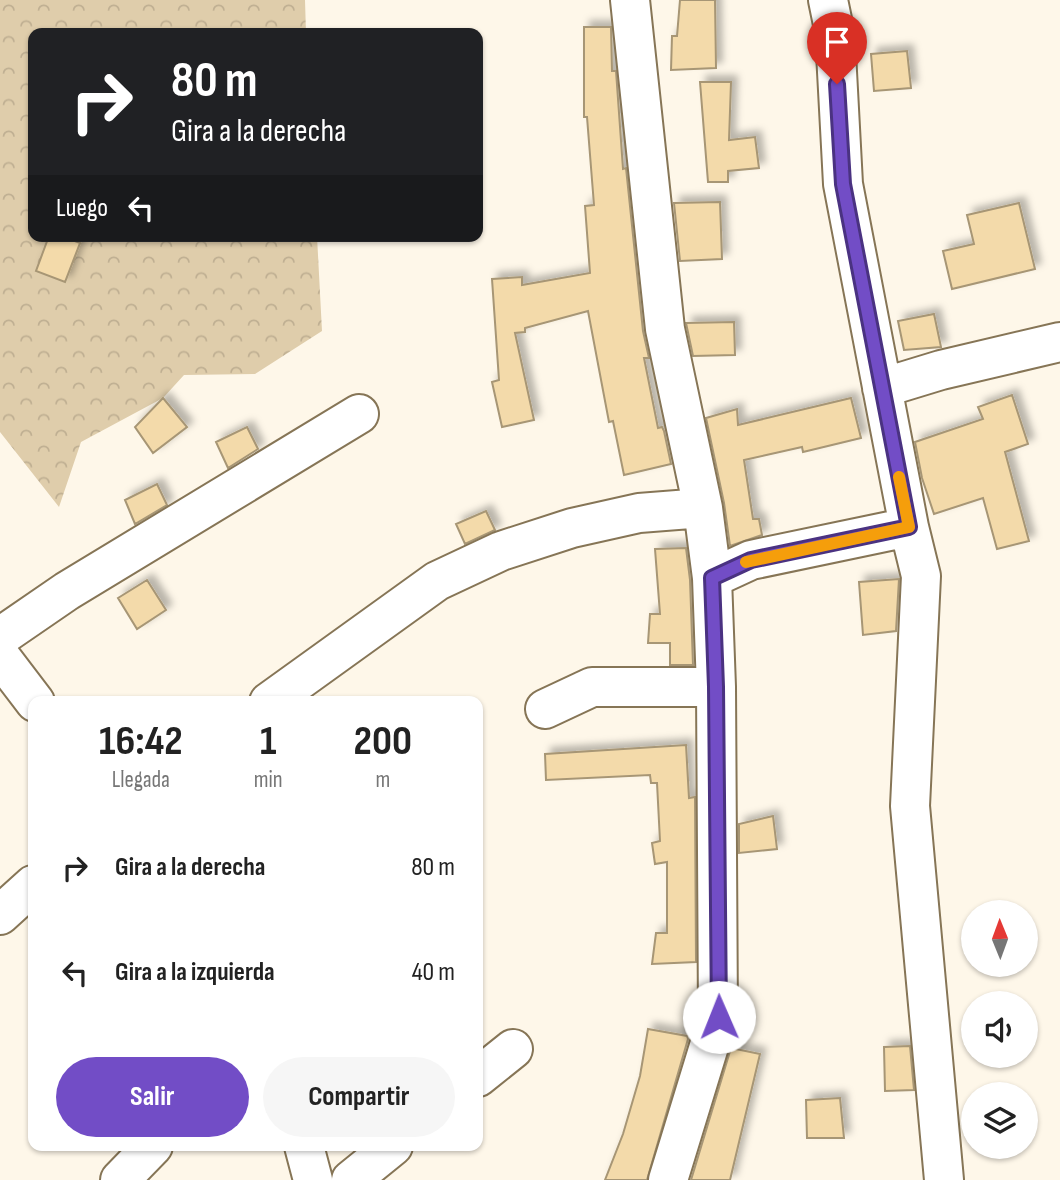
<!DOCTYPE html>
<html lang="es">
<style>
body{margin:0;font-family:"Sofia Sans Condensed",sans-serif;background:#f6f6f6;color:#222;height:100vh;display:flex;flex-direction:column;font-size:26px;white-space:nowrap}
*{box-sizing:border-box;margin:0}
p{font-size:23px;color:#767676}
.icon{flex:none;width:38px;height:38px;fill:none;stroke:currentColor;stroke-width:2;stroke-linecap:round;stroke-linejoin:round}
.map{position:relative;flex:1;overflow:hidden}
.panel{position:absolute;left:28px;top:696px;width:455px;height:455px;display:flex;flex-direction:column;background:#fff;border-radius:14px;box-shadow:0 2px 5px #0004}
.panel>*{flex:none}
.top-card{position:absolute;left:28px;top:28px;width:455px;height:214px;border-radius:14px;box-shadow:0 2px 5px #0004;background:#202124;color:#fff;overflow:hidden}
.needle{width:46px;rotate:359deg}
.controls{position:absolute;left:961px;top:900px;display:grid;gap:14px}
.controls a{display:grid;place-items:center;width:77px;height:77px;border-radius:50%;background:#fff;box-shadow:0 2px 5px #0004;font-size:35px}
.pin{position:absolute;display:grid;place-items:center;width:60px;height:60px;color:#fff;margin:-72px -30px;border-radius:50% 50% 50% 0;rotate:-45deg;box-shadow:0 0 7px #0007}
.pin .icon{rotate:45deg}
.me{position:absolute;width:77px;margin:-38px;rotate:359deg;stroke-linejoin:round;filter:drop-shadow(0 0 5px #0008)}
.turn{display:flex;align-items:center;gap:24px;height:147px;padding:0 28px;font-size:32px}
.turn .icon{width:91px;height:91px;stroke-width:2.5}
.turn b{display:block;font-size:49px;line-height:60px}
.then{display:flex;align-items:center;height:66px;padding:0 28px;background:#0003;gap:14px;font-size:26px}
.eta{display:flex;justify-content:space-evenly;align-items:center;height:119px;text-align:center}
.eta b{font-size:42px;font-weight:700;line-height:49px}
.primary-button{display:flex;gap:14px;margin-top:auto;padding:14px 28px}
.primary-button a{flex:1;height:80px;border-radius:42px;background:#724dc6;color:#fff;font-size:28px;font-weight:700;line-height:80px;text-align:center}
.primary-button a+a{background:#f6f6f6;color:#222}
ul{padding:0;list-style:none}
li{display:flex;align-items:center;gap:21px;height:105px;padding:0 28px}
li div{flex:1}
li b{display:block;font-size:26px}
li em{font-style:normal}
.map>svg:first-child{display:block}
.forest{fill:url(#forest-crowns)}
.building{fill:#f3daaa;stroke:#a79675;stroke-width:2;filter:url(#shadow)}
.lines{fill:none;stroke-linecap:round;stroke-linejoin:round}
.street-casing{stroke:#867556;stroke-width:42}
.street{stroke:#fff;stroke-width:38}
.route-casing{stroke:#4a3281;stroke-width:18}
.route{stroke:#724dc6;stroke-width:12}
.slow{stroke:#f59e0b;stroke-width:12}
</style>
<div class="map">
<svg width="1060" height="1180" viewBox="0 0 1060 1180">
<defs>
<pattern id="forest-crowns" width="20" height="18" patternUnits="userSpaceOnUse" patternTransform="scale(1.75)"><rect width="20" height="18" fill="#dfcdab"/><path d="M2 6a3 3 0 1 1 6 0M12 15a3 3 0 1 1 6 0" fill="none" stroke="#bfaf92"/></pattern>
<filter id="shadow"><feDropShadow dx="6" dy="-6" stdDeviation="3.5" flood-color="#0004"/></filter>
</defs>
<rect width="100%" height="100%" fill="#fef7e9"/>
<path class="forest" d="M0 0H305L306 33H33V236H317L322 331 255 374 184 375 163 398 81 442 59 507 0 432Z"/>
<path class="building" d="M680 0H715L716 68 671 70 672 36H677Z
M584 27H611L612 71H616L623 169 626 168 643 331 649 358H644L658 428 662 427 664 431 671 464 624 475 613 421 609 422 588 311 525 328V332L515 333 534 420 502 427 492 382 499 380 492 279 522 277V285L590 273 585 206 594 205 587 117H584Z
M907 51 911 88 874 91 871 54Z
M700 82H731L729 140 755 137 759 168 728 171V182H708Z
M720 202 722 259 680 261 674 203Z
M1019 203 1035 269 952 289 943 251 974 244 967 215Z
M49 236H62L80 243 65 282 36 271Z
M934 314 941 347 904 350 898 321Z
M734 322 735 355 693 356 686 323Z
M1012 395 1028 444 1005 452 1029 541 997 549 983 498 934 514 922 478 915 442 983 419 978 407Z
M163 398 187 427 153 453 135 427Z
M851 398 861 438 803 452 802 447 744 460 753 519H759L762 535 730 546 724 503 706 418 737 409 738 425Z
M247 427 258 449 228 468 216 442Z
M157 484 167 505 135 524 125 500Z
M486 511 495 530 465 544 456 524Z
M686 548 690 580 693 665H670V643H648L650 614H660L655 549Z
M899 579 896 631 863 635 859 582Z
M147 580 166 610 137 629 118 598Z
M686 745 689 798 695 797 696 962 652 964 656 933H667V862L655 864 652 843 660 841 657 783H651L650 775 546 780 545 754Z
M773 816 777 849 739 853V824Z
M648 1029 687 1036 688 1039 647 1180H605L623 1134 640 1076Z
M910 1046 914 1090 885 1091 884 1047Z
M731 1048 760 1054 730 1180H691Z
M840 1098 844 1138H807L806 1100Z"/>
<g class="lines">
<defs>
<path id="street" d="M630 0 665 329 703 508 712 578 716 687 718 1017 668 1180
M828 0 835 34 843 184 909 527 921 576 910 806 944 1180
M882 388 941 370 1060 342
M712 578 751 560 909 527
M0 637 67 591 359 414
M0 656 35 702
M269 702 437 581 501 551 572 528 639 513 703 508
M545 709 592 687H716
M0 915 33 885
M478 1077 513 1049
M304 1146 313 1180
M120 1180 153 1146
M351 1180 393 1146"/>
</defs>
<use href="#street" class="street-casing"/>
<use href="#street" class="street"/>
</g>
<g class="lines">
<defs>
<path id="route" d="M719 1017 716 687 712 578 751 560 909 527 843 184 837 84"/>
</defs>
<use href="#route" class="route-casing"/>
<use href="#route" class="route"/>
<path class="slow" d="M746 562 909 527 899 477"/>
</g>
</svg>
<div class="controls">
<a><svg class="needle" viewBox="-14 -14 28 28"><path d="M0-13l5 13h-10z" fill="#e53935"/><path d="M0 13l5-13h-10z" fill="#767676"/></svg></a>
<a><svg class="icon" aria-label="sound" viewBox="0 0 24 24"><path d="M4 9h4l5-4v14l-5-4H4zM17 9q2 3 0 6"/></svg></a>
<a><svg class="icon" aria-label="layers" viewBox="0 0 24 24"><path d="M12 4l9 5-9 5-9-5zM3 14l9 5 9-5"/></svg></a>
</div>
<div class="pin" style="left:837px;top:84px;background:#d93025"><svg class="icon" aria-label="arrive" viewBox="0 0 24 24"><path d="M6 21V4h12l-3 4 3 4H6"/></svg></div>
<svg class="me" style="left:719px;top:1017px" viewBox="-20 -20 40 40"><circle r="19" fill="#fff"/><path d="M0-13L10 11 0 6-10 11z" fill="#724dc6"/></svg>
<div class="top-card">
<div class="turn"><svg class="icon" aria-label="right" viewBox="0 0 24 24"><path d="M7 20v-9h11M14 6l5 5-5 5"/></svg><div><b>80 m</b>Gira a la derecha</div></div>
<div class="then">Luego<svg class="icon" aria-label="left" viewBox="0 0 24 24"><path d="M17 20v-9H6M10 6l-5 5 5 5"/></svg></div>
</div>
<section class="panel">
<div class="eta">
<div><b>16:42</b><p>Llegada</p></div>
<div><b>1</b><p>min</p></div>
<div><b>200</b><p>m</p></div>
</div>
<ul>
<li><svg class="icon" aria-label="right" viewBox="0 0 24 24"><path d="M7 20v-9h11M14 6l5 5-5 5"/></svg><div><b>Gira a la derecha</b></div><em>80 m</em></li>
<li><svg class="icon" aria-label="left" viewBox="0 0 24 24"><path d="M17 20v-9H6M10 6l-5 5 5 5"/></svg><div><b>Gira a la izquierda</b></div><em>40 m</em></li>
</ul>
<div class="primary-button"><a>Salir</a><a>Compartir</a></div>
</section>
</div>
